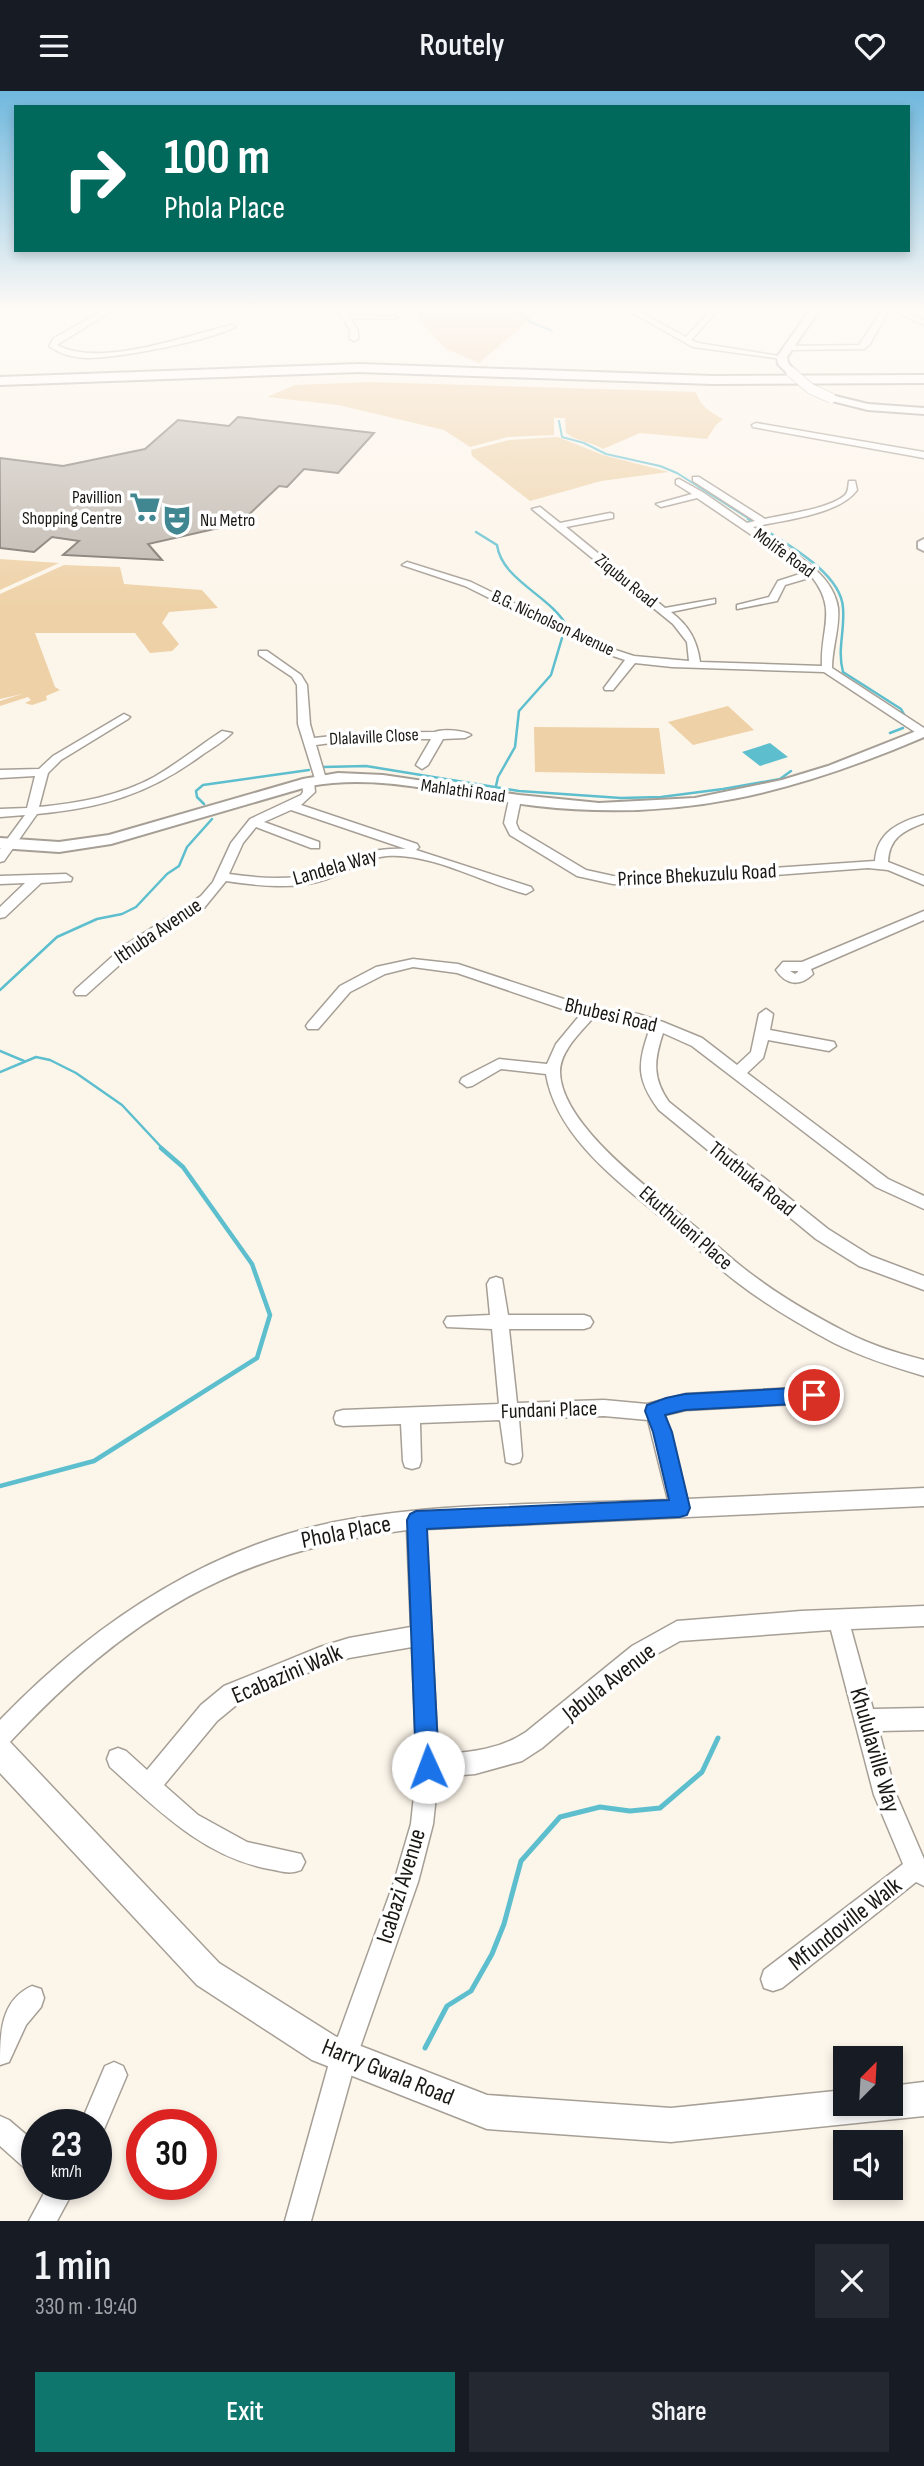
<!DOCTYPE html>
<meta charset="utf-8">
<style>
body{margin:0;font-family:"Sofia Sans Condensed",sans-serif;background:#242831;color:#f1f3f6;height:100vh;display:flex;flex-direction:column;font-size:26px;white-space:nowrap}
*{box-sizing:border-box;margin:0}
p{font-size:23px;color:#9ea1a6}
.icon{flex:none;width:38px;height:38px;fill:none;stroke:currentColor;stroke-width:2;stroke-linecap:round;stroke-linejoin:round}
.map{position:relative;height:2130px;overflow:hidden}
.side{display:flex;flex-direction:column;background:#171b24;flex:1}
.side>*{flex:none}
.banner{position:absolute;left:14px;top:14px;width:896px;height:147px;border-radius:0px;box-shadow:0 4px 10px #0003;background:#00695c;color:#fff;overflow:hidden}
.needle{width:46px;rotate:24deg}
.buttons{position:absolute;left:833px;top:1955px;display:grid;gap:14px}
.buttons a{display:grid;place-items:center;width:70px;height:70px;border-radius:0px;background:#171b24;box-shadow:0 4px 10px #0003;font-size:35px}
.speed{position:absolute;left:21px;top:2018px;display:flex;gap:14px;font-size:35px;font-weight:700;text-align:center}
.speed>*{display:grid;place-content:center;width:91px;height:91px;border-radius:50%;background:#171b24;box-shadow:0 4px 10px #0003;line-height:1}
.speed small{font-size:18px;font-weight:400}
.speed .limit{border:10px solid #d22;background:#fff;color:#111}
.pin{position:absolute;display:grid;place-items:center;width:60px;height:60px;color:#fff;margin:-30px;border:4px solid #fff;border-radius:50%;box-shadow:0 2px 7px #0007}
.me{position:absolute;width:77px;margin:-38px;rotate:358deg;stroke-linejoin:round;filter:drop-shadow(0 0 5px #0008)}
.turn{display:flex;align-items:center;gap:24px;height:147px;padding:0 35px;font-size:32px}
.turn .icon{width:91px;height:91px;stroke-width:2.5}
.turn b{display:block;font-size:49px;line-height:60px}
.round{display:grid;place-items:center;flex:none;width:74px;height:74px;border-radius:0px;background:#242831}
.head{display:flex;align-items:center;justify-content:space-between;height:119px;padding:0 35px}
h1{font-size:42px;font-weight:600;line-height:52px}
.action{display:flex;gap:14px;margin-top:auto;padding:14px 35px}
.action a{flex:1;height:80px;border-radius:0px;background:#0f766e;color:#fff;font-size:28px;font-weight:600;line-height:80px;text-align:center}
.action a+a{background:#242831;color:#f1f3f6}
header{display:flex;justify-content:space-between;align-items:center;height:91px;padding:0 35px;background:#171b24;font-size:32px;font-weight:600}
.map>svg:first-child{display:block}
.green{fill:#eed1a6}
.water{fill:#5dbfce}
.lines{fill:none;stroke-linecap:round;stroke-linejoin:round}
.stream-far3{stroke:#5dbfce;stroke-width:2}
.stream-far2{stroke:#5dbfce;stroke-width:2.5}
.stream-far1{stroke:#5dbfce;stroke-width:4.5}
.stream{stroke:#5dbfce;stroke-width:5}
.building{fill:#bbb4ab;stroke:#746e66;stroke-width:2}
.minor-casing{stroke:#a69f96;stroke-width:3}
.tertiary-casing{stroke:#a69f96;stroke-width:4}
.secondary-casing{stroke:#a69f96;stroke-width:3}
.motorway-casing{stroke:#a69f96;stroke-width:4}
.minor{fill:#fff;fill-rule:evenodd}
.tertiary{fill:#fff;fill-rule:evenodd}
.secondary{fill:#fff;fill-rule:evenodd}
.motorway{fill:#fff;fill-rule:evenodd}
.tertiary-bridge-casing{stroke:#a69f96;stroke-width:11;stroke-linecap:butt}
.tertiary-bridge{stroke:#fff;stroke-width:10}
.route{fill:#1a73e8;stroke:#114b97;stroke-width:2}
.labels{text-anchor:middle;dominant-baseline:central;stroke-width:7;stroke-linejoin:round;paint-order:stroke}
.far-poi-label{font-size:18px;fill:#1a1815;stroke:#fff;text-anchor:end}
.far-street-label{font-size:18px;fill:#1a1815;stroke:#fff}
.street-label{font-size:21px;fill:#1a1815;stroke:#fff}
.near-street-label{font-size:24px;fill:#1a1815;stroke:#fff}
</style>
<header><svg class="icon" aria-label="menu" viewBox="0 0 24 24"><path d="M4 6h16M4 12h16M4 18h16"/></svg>Routely<svg class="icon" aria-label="heart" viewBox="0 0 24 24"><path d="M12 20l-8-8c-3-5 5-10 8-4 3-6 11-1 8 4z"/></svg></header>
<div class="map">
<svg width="924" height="2130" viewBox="0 0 924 2130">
<rect width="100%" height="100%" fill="#fcf5ea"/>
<path class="green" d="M418 219H541L479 272 446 258 417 227Z
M370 291 696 301C700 315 710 321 723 328L715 335 707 348 640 342 603 358C591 350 577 351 566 342L565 327H554V344L508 346 470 356 444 339 338 314 267 306 295 294Z
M558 346 603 364 669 381 601 390 530 410 472 365 471 359 509 349Z
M0 468 59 472 0 499Z
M64 474 120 476 124 493 202 499 218 517 169 521 162 532 179 553 172 560 150 562 135 542H35L55 596 60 599 46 605 47 609 32 614 25 612 31 609 28 606 0 615V610L22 603 0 608V503Z
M728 615 754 639 693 654 668 631Z
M534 636 659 637 665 683 535 681Z"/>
<path class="water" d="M770 652 788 666 760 675 742 661Z"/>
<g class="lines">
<path class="stream-far3" d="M515 219 531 231 552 240
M559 330 562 346 584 352 606 363 660 375 677 382 751 429"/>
<path class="stream-far2" d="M748 428C777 448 841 479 843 517 845 539 837 559 843 581L901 618 905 625
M476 441 497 454C502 490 552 505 568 537
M890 642 903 637
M323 676 366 675 519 700 621 707 661 706 723 698 780 688 791 680
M496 695 498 686 515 656 519 620 551 584 562 547
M204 713 197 706 196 700 203 694 309 679
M0 899 57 846 97 828 122 823 136 816 167 783 179 775 187 756 212 728
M0 960 24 970
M0 981 36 966 50 969 76 982 122 1014 163 1058"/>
<path class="stream-far1" d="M0 1395 94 1370 257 1267 270 1224 252 1173 183 1076 161 1057"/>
<path class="stream" d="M425 1957 447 1915 471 1900 492 1863 504 1833 521 1770 560 1726 600 1716 630 1720 660 1717 702 1681 718 1647"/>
</g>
<path class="building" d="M238 326 374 342 338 382 304 378 287 396 279 395 240 432 228 431 223 436 148 453 162 469 63 464 79 450 52 446 34 461 0 457V367L63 375 145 358 178 329 229 335Z"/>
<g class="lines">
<defs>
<path id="minor" d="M104 219H113L57 254C100 277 186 245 231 234L235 236C209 250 115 268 85 267 71 266 60 263 49 255L54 247Z
M338 219H345L347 223 398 226 394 228 350 227 358 239V248L354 250 350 248V239Z
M627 219H636L686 246 711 219H718L691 249 698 252 786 266 782 268 693 256Z
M882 219H889L870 253 864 258 789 259 785 257 789 255 859 254Z
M891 219H901L924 229V234Z
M756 332 924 361V367L753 336 752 334Z
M693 386H699L765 428C786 423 828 418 844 405 849 401 848 395 849 390H855L857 399C839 424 783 429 753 436 782 456 833 478 838 517 840 536 832 557 832 577L924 637V644L918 643 824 581 672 576 635 572 613 599H605L604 597 625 569 592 558 465 495 402 474 407 471 471 491 600 554 634 565 689 570 687 551 673 533 532 418 540 416 560 432 610 422 613 423V427L566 436 665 517 715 508V512L671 521C689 535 697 549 700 571L822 575C820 538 838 519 812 486L785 494 777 510 737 518V514L769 506 778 490 806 481 697 407 661 416 656 413 692 403 676 393V389L679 388 704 402 747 432 755 430 693 390Z
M259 560H267L301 584 307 594 310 633 314 647 360 642 435 641C442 638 464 639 471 644L465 647 443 648 428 674 422 678 416 674 431 648H360L316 654 326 688 320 692 316 691 298 633 297 594 292 586 259 564Z
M124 623 130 626 128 628 61 669 48 682 39 716C79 712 119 705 154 686 178 672 199 655 222 640L232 642C223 651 212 657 202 664 149 703 102 717 37 723L4 770 0 771V758L25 724 0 726V718L27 717 35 685 0 687V679L39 678 53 665Z
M308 687 314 691 315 701 301 714 417 753 419 756 416 759 531 796 533 799 526 803C483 792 432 762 387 765 364 767 348 781 327 788 295 799 259 795 226 790L204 817 134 861 86 904H76L74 901 76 898 124 855 201 805 213 791 231 752 250 728 301 704 303 701 302 691ZM291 719 406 758C363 755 354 772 317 782 289 790 258 787 229 783L243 752 256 736 311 757H319V751L264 731Z
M515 704 521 708 516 732 519 739 586 779 613 785 641 786 875 770C877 741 899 731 924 724V732C903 740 889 747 888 771L924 785V794L888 779 868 777 641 794 613 793 577 785 510 744 504 732 509 708Z
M66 783 72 787 71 790 41 792 5 826 0 827V816L25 792 0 793V785Z
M924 820V829L811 878 813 883C800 896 786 894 776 879L783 871H802ZM790 880H798V881L795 883Z
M413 868 458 873 591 917 638 923 663 931 702 947 737 974 751 961 759 923 766 918 773 923 770 939 834 951 836 955 829 960 768 949 763 967 747 982 888 1088 924 1105V1118L876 1096 692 955 663 942C654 969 652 987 669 1011L828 1138 871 1165 924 1185V1199L859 1175 816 1148 659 1019C635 987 638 972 650 937L593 927C580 942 560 960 560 981 561 1035 654 1101 693 1134 715 1152 735 1172 758 1188 785 1208 815 1225 844 1240 870 1254 897 1262 924 1269V1285C893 1276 862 1266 834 1252 801 1234 768 1215 738 1192 714 1174 693 1152 669 1133 622 1093 557 1048 546 983L501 978 472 995 467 996 460 991 462 987 499 968 547 973 556 953 580 924 457 882 413 876 385 883 350 901 318 938H308L306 935 308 932 340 895 376 876Z
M496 1186 502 1188 508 1224H584L590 1226 593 1231 590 1236 584 1238H509L517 1312 604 1309 647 1313 686 1303 814 1296 820 1298 823 1304 820 1310 814 1312 686 1319 665 1324 687 1408 924 1397V1415L426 1438 438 1664C470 1661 499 1659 526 1641L632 1555 677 1530 801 1520 924 1515V1535L851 1538 873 1618 924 1617V1639L879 1640 896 1703 924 1768V1795L916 1791 782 1897 773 1900 764 1897 761 1888 764 1879 903 1773 874 1704 831 1539 680 1550 646 1569 542 1657 522 1670 475 1683 438 1686 433 1733 418 1791 357 1965 311 2130H285L331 1965 394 1791 411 1733 417 1676 412 1556 349 1567 321 1576 240 1611 217 1630 164 1694 198 1724 247 1751 301 1763 305 1771 301 1779C290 1784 281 1780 269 1778 204 1766 158 1719 110 1676L107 1668 110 1660 118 1657 126 1660 147 1679 201 1614 224 1595 320 1556 349 1547 411 1536 407 1439C232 1461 127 1526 8 1653L0 1656V1629C96 1529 217 1449 357 1427 459 1411 565 1413 668 1409L648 1329 604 1325 519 1328 522 1365 520 1371 513 1373 506 1371 500 1329 420 1332 421 1370 419 1376 412 1378 405 1376 403 1370 401 1333 343 1335 336 1333 334 1327 336 1321 343 1319 499 1313 492 1238 447 1236 444 1231 447 1226 490 1224 487 1193 490 1188Z
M32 1895 41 1898 44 1907 41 1916 26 1934 9 1971 0 1974C0 1944 0 1909 32 1895Z
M114 1971 123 1975 127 1984 102 2043 96 2046V2034H80L105 1975Z
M0 2025 9 2029 37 2053V2084L28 2080 0 2055Z
M49 2093H77L57 2130H29Z"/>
<path id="tertiary" d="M810 219H819L787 266 788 272 796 281 788 283 778 273 777 266Z
M831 304 868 313 924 317V323L868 319 828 309V305Z
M924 448V460L918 457V451Z
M924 637V646C793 702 680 731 537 715 463 707 384 681 310 695L111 753 59 761 0 757V747L59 751 109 744 303 688 338 682 383 684 519 704 599 712 695 707 782 689 828 675Z"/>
<path id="secondary" d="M0 1646 10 1651 219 1872 335 1945 487 2004 671 2017 845 1999V2012H891V1995L924 1991V2025L671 2051 487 2038 312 1969 197 1894 0 1682Z"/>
<path id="motorway" d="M359 273 712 285 924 284V292L712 293 359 281 0 294V286Z"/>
</defs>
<use href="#minor" class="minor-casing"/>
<use href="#tertiary" class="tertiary-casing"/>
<use href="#secondary" class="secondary-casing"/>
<use href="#motorway" class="motorway-casing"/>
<use href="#minor" class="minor"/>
<use href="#tertiary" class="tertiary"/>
<use href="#secondary" class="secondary"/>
<use href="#motorway" class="motorway"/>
<defs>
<path id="tertiary-bridge" d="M791 281 811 298 831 307"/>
</defs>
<use href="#tertiary-bridge" class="tertiary-bridge-casing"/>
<use href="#tertiary-bridge" class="tertiary-bridge"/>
</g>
<linearGradient id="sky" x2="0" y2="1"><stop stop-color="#70b8de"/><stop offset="0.42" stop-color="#fefaf6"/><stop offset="1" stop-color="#fefaf6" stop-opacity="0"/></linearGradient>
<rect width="924" height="518" fill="url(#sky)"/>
<path class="route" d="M814 1296 820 1299 823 1304 820 1310 814 1312 685 1319 665 1324 672 1341 690 1417 687 1424 680 1426 427 1438 439 1676 435 1684 428 1687 420 1684 416 1676 407 1429 410 1423 416 1420 669 1409 653 1341 645 1320 647 1314 666 1307 685 1303Z"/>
<defs>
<symbol id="supermarket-bare" viewBox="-9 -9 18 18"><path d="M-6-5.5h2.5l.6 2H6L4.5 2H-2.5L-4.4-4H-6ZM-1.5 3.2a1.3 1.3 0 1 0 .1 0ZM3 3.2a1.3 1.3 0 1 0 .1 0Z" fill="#418792" stroke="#fff" stroke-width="2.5" paint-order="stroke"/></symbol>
<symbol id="theatre-bare" viewBox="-9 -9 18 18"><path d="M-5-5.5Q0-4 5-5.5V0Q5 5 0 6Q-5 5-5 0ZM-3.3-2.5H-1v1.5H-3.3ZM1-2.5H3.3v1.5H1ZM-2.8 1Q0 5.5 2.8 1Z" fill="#418792" stroke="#fff" stroke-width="2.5" paint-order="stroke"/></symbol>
</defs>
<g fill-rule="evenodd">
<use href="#supermarket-bare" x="123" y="394" width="44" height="44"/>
<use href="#theatre-bare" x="155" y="407" width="44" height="44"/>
</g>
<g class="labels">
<g class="far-poi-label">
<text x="122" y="406">Pavillion<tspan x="122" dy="21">Shopping Centre</tspan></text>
<text x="200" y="429" text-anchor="start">Nu Metro</text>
</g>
<g class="far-street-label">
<text transform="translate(784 462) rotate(36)">Molife Road</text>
<text transform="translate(626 490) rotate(39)">Ziqubu Road</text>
<text transform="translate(553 532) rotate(25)">B.G. Nicholson Avenue</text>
<text transform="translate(374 646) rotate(-3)">Dlalaville Close</text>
<text transform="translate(463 700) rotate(8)">Mahlathi Road</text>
</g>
<g class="street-label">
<text transform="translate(335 776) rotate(-16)">Landela Way</text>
<text transform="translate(697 784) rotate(-3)">Prince Bhekuzulu Road</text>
<text transform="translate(158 840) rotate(-34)">Ithuba Avenue</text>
<text transform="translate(611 924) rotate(13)">Bhubesi Road</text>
<text transform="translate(752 1088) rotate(39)">Thuthuka Road</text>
<text transform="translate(686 1137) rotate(41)">Ekuthuleni Place</text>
<text transform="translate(549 1319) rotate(-2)">Fundani Place</text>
</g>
<g class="near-street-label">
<text transform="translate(346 1441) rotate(-11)">Phola Place</text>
<text transform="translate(287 1583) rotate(-23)">Ecabazini Walk</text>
<text transform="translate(609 1591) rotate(-38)">Jabula Avenue</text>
<text transform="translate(875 1659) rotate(74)">Khululaville Way</text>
<text transform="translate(401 1795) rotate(-73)">Icabazi Avenue</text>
<text transform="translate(845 1833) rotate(-38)">Mfundoville Walk</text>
<text transform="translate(388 1981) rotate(22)">Harry Gwala Road</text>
</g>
</g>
</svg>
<div class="buttons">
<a><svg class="needle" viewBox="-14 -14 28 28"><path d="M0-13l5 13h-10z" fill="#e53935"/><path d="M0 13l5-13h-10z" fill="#9ea1a6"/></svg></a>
<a><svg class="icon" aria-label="sound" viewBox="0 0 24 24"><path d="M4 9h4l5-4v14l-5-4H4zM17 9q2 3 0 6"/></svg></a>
</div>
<div class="speed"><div>23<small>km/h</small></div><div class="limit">30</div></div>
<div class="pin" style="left:814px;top:1304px;background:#d93025"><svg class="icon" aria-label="arrive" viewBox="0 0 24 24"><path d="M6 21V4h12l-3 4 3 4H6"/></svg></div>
<svg class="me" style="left:428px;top:1676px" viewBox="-20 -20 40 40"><circle r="19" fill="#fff"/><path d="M0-13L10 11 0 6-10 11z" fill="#1a73e8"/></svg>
<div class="banner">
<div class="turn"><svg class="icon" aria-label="right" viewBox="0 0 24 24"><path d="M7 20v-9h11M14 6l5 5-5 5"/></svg><div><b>100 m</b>Phola Place</div></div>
</div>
</div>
<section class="side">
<div class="head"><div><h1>1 min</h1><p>330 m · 19:40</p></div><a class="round"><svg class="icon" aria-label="close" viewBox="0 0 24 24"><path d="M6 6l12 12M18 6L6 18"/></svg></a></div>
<div class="action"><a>Exit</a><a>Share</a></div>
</section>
